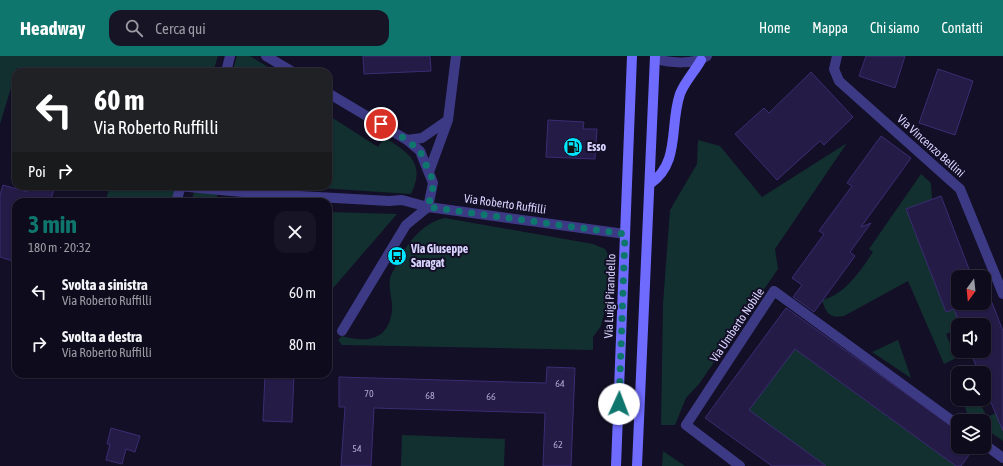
<!DOCTYPE html>
<html lang="it">
<meta charset="utf-8">
<style>
body{margin:0;font-family:"Asap Condensed",sans-serif;background:#171425;color:#f1f3f6;height:100vh;display:flex;flex-direction:column;font-size:15px;white-space:nowrap}
*{box-sizing:border-box;margin:0}
p{font-size:13px;color:#9b9ba3}
.icon{flex:none;width:22px;height:22px;fill:none;stroke:currentColor;stroke-width:2;stroke-linecap:round;stroke-linejoin:round}
.map{position:relative;flex:1;overflow:hidden}
.drawer{position:absolute;left:12px;top:142px;width:320px;height:180px;display:flex;flex-direction:column;background:#0e0b1c;border-radius:12px;box-shadow:0 1px 3px #0004,0 0 0 1px #2e2b3b}
.drawer>*{flex:none}
.guide{position:absolute;left:12px;top:12px;width:320px;height:122px;border-radius:12px;box-shadow:0 1px 3px #0004,0 0 0 1px #2e2b3b;background:#202124;color:#fff;overflow:hidden}
.needle{width:26px;rotate:195deg}
.controls{position:absolute;left:951px;top:214px;display:grid;gap:8px}
.controls a{display:grid;place-items:center;width:40px;height:40px;border-radius:8px;background:#0e0b1c;box-shadow:0 1px 3px #0004,0 0 0 1px #2e2b3b;font-size:20px}
.pin{position:absolute;display:grid;place-items:center;width:34px;height:34px;color:#fff;margin:-17px;border:2px solid #fff;border-radius:50%;box-shadow:0 1px 4px #0007}
.me{position:absolute;width:44px;margin:-22px;rotate:2deg;stroke-linejoin:round;filter:drop-shadow(0 0 3px #0008)}
.turn{display:flex;align-items:center;gap:14px;height:84px;padding:0 16px;font-size:18px}
.turn .icon{width:52px;height:52px;stroke-width:2.5}
.turn b{display:block;font-size:28px;line-height:34px}
.then{display:flex;align-items:center;height:38px;padding:0 16px;background:#0003;gap:8px;font-size:15px}
.round{display:grid;place-items:center;flex:none;width:42px;height:42px;border-radius:12px;background:#171425}
.summary{display:flex;align-items:center;justify-content:space-between;height:68px;padding:0 16px}
h1{font-size:24px;font-weight:700;line-height:30px;color:#0f766e}
ul{padding:0;list-style:none}
li{display:flex;align-items:center;gap:12px;height:52px;padding:0 16px}
li div{flex:1}
li b{display:block;font-size:15px}
li em{font-style:normal}
header{display:flex;align-items:center;gap:24px;box-sizing:border-box;height:56px;padding:0 20px;background:#0f766e;color:#fff}
header strong{font-size:19px}
nav{display:flex;gap:22px;margin-inline-start:auto;font-size:14px}
.search{width:280px;height:36px;background:#171425;display:flex;align-items:center;gap:10px;box-sizing:border-box;padding:0 14px;border-radius:12px;color:#9b9ba3;font-size:15px}
.map>svg:first-child{display:block}
.green{fill:#12302f}
.building{fill:#241b47;stroke:#3b2d73}
.lines{fill:none;stroke-linecap:round;stroke-linejoin:round}
.street{stroke:#3d3a85;stroke-width:10}
.secondary{stroke:#6f6bff;stroke-width:10}
.route{stroke:#0f766e;stroke-width:7;stroke-dasharray:0 12.6}
.labels{text-anchor:middle;dominant-baseline:central;stroke-width:4;stroke-linejoin:round;paint-order:stroke}
.number-label{font-size:10px;fill:#aca6d1}
.street-label{font-size:12px;fill:#d9d4ff;stroke:#130f26}
.poi-label{font-size:12px;font-weight:bold;fill:#d9d4ff;stroke:#130f26;text-anchor:start}
</style>
<header>
<strong>Headway</strong>
<div class="search"><svg class="icon" aria-label="search" viewBox="0 0 24 24"><circle cx="10" cy="10" r="6"/><path d="M15 15l6 6"/></svg>Cerca qui</div>
<nav><a>Home</a><a>Mappa</a><a>Chi siamo</a><a>Contatti</a></nav>
</header>
<div class="map">
<svg width="1003" height="410" viewBox="0 0 1003 410">
<rect width="100%" height="100%" fill="#130f26"/>
<path class="green" d="M0 0H218L213 16H31L17 12 0 68Z
M237 0H250L276 16H232Z
M328 59 378 91 384 81C409 97 426 107 411 138L290 130H328Z
M698 84 720 90 762 141 847 87 775 193 778 213 699 328 686 342 675 369H661L663 248 670 154 697 108Z
M921 118 931 127 932 143 907 153 946 256 954 253 960 269H958V273L946 278 956 302 944 308 908 225 844 260C830 263 826 257 822 244 845 239 861 214 873 196L869 193Z
M110 130H168L177 131 172 146H105Z
M195 133 400 147 217 139 216 146H191Z
M328 156 397 158 328 238Z
M445 162 593 188 605 193 610 202 608 240 601 270 593 281V294L342 289 338 284 342 280C366 287 389 285 392 254 393 244 388 234 390 224 390 219 394 214 396 210 406 189 421 167 445 162Z
M898 284 911 322 872 296Z
M788 288 956 410H826L742 350Z
M962 343H978L987 361 1003 354V385L984 372V365C966 365 968 358 962 343Z
M402 379 505 383 504 410H401Z
M663 395 685 410H662Z"/>
<path class="building" d="M363 0H430L431 15 364 18Z
M866 0H905L895 32 859 20Z
M938 13 973 25 955 79 919 67Z
M811 16 853 61 824 89 820 85 777 124 735 78 764 52 769 57Z
M548 64 584 66 583 73H597L595 103 546 101Z
M881 80 911 102 861 171 871 167 850 196 855 200 814 256 793 241 802 229 792 222 824 178 819 175 852 130 847 127Z
M3 129 27 136 29 130H55L50 146H16V206L0 201V139Z
M941 140 972 221H958V247H984V241L989 239 1003 275V375L984 330V317H979L970 295H984V269H960L954 253 946 256 906 153Z
M786 252 958 375V391H975L961 410H956L795 293 749 354 826 410H772L705 362Z
M547 311 575 312 571 410H543L545 357 374 352 371 410H341L345 351H339V321L546 327Z
M265 318H294L292 366 263 365Z
M111 372 140 380 135 396 126 393 122 408 106 404 110 388H107Z"/>
<g class="lines">
<path class="street" d="M266 0 293 16
M837 0 834 13 839 25 960 133 1003 238
M655 3C671 7 693 9 707 0
M226 16 230 0
M328 37 407 84 420 95 433 127 428 151 625 178
M407 84 422 82 448 64
M429 116 448 64 456 0
M178 130 264 138 389 145 402 144 428 151 406 169 342 275
M176 146 181 130
M984 388 1003 402
M740 410 686 369 774 235 958 369"/>
<path class="secondary" d="M650 128C681 106 669 70 680 38 684 27 695 15 701 4
M616 410 632 0
M637 410 655 0"/>
</g>
<g class="lines">
<path class="route" d="M381 68 407 84 420 95 434 127 428 151 625 178 619 348"/>
</g>
<defs>
<symbol id="fuel-disc" viewBox="-11 -11 22 22"><circle r="9.5" fill="#00e5ff" stroke="#130f26"/><path d="M-5.5-6h7V0h2V4h1.3V-2.5L3-4.5l.8-.8L6-3V5H2.5V1h-1V6h-7ZM-4.2-4.7v3.2H.2V-4.7Z" fill="#111"/></symbol>
<symbol id="bus-disc" viewBox="-11 -11 22 22"><circle r="9.5" fill="#00e5ff" stroke="#130f26"/><path d="M-5-6H5V4H4V6H2V4H-2V6H-4V4H-5ZM-3.5-4V0h7V-4ZM-3.5 1.2v1.5H-2V1.2ZM2 1.2v1.5H3.5V1.2Z" fill="#111"/></symbol>
</defs>
<g fill-rule="evenodd">
<use href="#fuel-disc" x="562" y="80" width="22" height="22"/>
<use href="#bus-disc" x="386" y="189" width="22" height="22"/>
</g>
<g class="labels">
<g class="number-label">
<text x="560" y="327">64</text>
<text x="369" y="337">70</text>
<text x="430" y="339">68</text>
<text x="491" y="340">66</text>
<text x="558" y="388">62</text>
<text x="357" y="392">54</text>
</g>
<g class="street-label">
<text transform="translate(931 90) rotate(42)">Via Vincenzo Bellini</text>
<text transform="translate(505 148) rotate(8)">Via Roberto Ruffilli</text>
<text transform="translate(610 240) rotate(-88)">Via Luigi Pirandello</text>
<text transform="translate(737 269) rotate(-56)">Via Umberto Nobile</text>
</g>
<g class="poi-label">
<text x="587" y="91">Esso</text>
<text x="411" y="193">Via Giuseppe<tspan x="411" dy="14">Saragat</tspan></text>
</g>
</g>
</svg>
<div class="controls">
<a><svg class="needle" viewBox="-14 -14 28 28"><path d="M0-13l5 13h-10z" fill="#e53935"/><path d="M0 13l5-13h-10z" fill="#9b9ba3"/></svg></a>
<a><svg class="icon" aria-label="sound" viewBox="0 0 24 24"><path d="M4 9h4l5-4v14l-5-4H4zM17 9q2 3 0 6"/></svg></a>
<a><svg class="icon" aria-label="search" viewBox="0 0 24 24"><circle cx="10" cy="10" r="6"/><path d="M15 15l6 6"/></svg></a>
<a><svg class="icon" aria-label="layers" viewBox="0 0 24 24"><path d="M12 4l9 5-9 5-9-5zM3 14l9 5 9-5"/></svg></a>
</div>
<div class="pin" style="left:381px;top:68px;background:#d93025"><svg class="icon" aria-label="arrive" viewBox="0 0 24 24"><path d="M6 21V4h12l-3 4 3 4H6"/></svg></div>
<svg class="me" style="left:619px;top:348px" viewBox="-20 -20 40 40"><circle r="19" fill="#fff"/><path d="M0-13L10 11 0 6-10 11z" fill="#0f766e"/></svg>
<div class="guide">
<div class="turn"><svg class="icon" aria-label="left" viewBox="0 0 24 24"><path d="M17 20v-9H6M10 6l-5 5 5 5"/></svg><div><b>60 m</b>Via Roberto Ruffilli</div></div>
<div class="then">Poi<svg class="icon" aria-label="right" viewBox="0 0 24 24"><path d="M7 20v-9h11M14 6l5 5-5 5"/></svg></div>
</div>
<section class="drawer">
<div class="summary"><div><h1>3 min</h1><p>180 m · 20:32</p></div><a class="round"><svg class="icon" aria-label="close" viewBox="0 0 24 24"><path d="M6 6l12 12M18 6L6 18"/></svg></a></div>
<ul>
<li><svg class="icon" aria-label="left" viewBox="0 0 24 24"><path d="M17 20v-9H6M10 6l-5 5 5 5"/></svg><div><b>Svolta a sinistra</b><p>Via Roberto Ruffilli</p></div><em>60 m</em></li>
<li><svg class="icon" aria-label="right" viewBox="0 0 24 24"><path d="M7 20v-9h11M14 6l5 5-5 5"/></svg><div><b>Svolta a destra</b><p>Via Roberto Ruffilli</p></div><em>80 m</em></li>
</ul>
</section>
</div>
